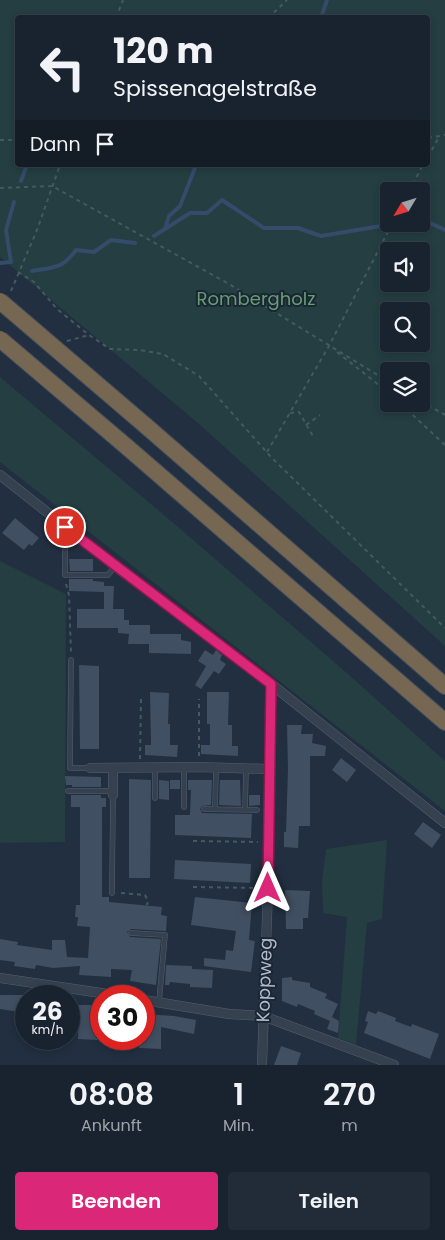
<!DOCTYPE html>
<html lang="de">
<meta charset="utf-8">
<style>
body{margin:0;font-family:Poppins,sans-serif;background:#222b38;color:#f1f3f6;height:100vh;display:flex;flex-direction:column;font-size:19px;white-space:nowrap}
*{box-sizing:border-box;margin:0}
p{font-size:16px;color:#9fa4ab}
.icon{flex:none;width:28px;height:28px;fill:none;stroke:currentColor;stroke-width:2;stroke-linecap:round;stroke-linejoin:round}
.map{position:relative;height:1065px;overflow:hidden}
.details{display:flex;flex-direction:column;background:#192330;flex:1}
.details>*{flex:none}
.hud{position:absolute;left:15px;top:15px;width:415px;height:152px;border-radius:5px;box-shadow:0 2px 8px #0003,0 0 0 1px #37404c;background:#192330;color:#f1f3f6;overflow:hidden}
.needle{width:32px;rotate:232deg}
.controls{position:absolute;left:380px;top:182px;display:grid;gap:10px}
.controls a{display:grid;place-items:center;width:50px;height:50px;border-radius:5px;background:#192330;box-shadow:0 2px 8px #0003,0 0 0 1px #37404c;font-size:25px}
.speed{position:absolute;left:15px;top:985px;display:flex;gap:10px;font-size:25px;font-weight:700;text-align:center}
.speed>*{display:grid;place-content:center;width:65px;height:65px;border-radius:50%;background:#192330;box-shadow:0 2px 8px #0003,0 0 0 1px #37404c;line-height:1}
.speed small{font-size:12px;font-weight:400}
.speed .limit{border:8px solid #d22;background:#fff;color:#111}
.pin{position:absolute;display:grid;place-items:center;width:42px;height:42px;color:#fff;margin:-21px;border:2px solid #fff;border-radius:50%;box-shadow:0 1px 5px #0007}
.me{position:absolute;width:55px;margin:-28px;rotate:0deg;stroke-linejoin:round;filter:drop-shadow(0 0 4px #0008)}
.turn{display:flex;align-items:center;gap:18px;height:105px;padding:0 15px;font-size:22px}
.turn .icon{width:65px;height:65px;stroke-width:2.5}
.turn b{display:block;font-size:35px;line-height:42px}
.then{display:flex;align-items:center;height:48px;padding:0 15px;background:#0003;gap:10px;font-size:19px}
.eta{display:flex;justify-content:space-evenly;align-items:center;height:85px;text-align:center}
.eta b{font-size:30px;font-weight:600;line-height:35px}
.action{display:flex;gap:10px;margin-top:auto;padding:10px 15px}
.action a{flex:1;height:58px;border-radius:5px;background:#db2777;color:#fff;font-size:20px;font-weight:600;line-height:58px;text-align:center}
.action a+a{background:#222b38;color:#f1f3f6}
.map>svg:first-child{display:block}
.green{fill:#243e41;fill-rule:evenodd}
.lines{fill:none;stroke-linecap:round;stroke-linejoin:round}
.stream{stroke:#344b69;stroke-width:4}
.building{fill:#404f62}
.service-casing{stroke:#545f6e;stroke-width:5.5}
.minor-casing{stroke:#545f6e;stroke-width:10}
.motorway-casing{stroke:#414c5b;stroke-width:18}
.path{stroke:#425b5e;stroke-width:2;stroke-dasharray:4 4;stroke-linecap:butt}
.service{stroke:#364150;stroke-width:4.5}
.minor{stroke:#364150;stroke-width:9}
.motorway{stroke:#766752;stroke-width:16}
.motorway-bridge-casing{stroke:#414c5b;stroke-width:18;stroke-linecap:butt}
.motorway-bridge{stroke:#766752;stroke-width:16}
.route-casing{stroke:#8e194d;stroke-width:12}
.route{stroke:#db2777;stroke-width:9}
.labels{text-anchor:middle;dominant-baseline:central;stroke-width:4;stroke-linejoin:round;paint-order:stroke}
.park-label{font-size:18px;fill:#669e72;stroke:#1b2635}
.street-label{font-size:18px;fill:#b2bccb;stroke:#1b2635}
</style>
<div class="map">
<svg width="445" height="1065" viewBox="0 0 445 1065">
<rect width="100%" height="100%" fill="#212f40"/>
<path class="green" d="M0 0H445V646L199 424 0 257ZM18 18H428V165H18ZM389 191H421V224H389ZM389 251H421V284H389ZM389 311H421V344H389ZM389 371H421V404H389Z
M0 377 177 526 348 674 445 761V811L0 462Z
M0 561 66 594 65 842 0 843Z
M387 840 382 919 367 923 356 1045 338 1038 347 917 323 913 322 882 326 849Z"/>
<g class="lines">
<path class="stream" d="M321 18 327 0
M21 181 27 165
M421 223 428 222 445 230
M407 225 418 224
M165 229 190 213H207L222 200 264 228H298L321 236 381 226
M154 236 165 229 169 216 180 206 195 168
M0 263 11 262 6 230 14 202
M32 271C55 267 62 269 76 250L94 252 111 240 135 243"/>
</g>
<path class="building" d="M15 518 39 538 32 546 29 544 24 550 2 533Z
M69 559H93V571H70Z
M69 579H93V581L104 582V586H114L113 609H124V620H129V625H150V634H181V640L191 642V654L149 653V644H128L129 634 118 633V628H77V609H104V586V592L69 591Z
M205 650 213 655 216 650 222 655 220 660 226 664 219 674 214 671 201 689 195 685 206 666 198 661Z
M79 665 99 666V749H80Z
M150 692 169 693 168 724H170V745H178L177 757 145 755V745H151Z
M207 692H229L228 725H232V746H238V756L201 754V745H210V724H207Z
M287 725H302L301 734H313L312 743 326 746 325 756H310V826H299L298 848 284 847V832H286L288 769Z
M341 758 356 770 347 782 332 770Z
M65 776 101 777V787H72V785H66Z
M129 779 151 780 150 878H129Z
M159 780 169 781V800L159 799Z
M170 780H180V789H170Z
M188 780H212L211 805 202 806 200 809 202 813 252 814 251 838 175 835V815H190L191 790H188Z
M220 780H240L241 806 219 805Z
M71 795H101V798H106V807H102V897H109V902L162 907 161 915 167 916 166 931 131 929 127 932 130 937 161 939 156 985 130 981 132 970 111 969V977L79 975 80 966 53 968 36 965 35 969 14 966 15 962 0 960V939L18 942 17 945 52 950V940H65L67 957 88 958 90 927 77 926 78 917H75L76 905H80V807H71Z
M249 795H260V805L249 806Z
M423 822 441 835 432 848 414 834Z
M175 860 251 864 250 883 174 879Z
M285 890 310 891 308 918H303V929H286Z
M195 897 252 903 249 940 255 941 251 972 204 966V958L225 960 226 950 233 951 236 931 191 925Z
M166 965 192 966V969L213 970 212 988 190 987V984L170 982 169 985H165Z
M292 977V980L310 983V987L327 994 325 998 338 1004 332 1017 339 1021 338 1033 327 1029 330 1021 314 1014 315 1011 298 1004 297 1007 282 1001V978Z
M0 995H26V1013L0 1009Z
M79 1005H95V1019H99L98 1040 78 1039Z
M368 1011 376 1014 378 1011 396 1018 395 1021 411 1027 412 1024 439 1034 430 1059 364 1033 368 1022 365 1021Z
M144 1014 174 1016 196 1020 194 1034 161 1027V1049L139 1048 140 1039H144Z
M281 1046 301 1053 297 1065H274Z"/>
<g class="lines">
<defs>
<path id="service" d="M65 527V575H108L115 566
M71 660 70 768H90
M155 767V798
M68 791H113
M184 807V767
M204 809 257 810
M215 809 216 768
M245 810 246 768
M112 893 113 795
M131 933 165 935 159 1002"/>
<path id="minor" d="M0 475 115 566 271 684 445 823
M90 768 198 767 269 769
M113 795V768
M0 978 121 996
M144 1000 229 1014 263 1016 394 1065
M262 1065 268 888 271 684"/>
<path id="motorway" d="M146 426 445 686
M127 447 445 722"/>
</defs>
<use href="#service" class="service-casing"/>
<use href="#minor" class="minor-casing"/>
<use href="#motorway" class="motorway-casing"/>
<path class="path" d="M116 18 123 0
M268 18 287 0
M428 138 445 135
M0 140H18
M428 157 439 137
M0 188 52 186 229 284 389 382
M409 191 423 165
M18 272 34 282 57 309 89 335 110 349 139 350 163 354 199 376 271 457 445 628
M11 291 37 230 60 165
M67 341 89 335
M337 352 389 393
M421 401 445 415
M401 404 445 445
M290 413 299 412 314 438
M306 425 320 415
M267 452 329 346 392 224
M66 584 69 595 71 653
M199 756V699
M140 759 141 699
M193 841 258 842
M193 887 258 888
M121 893 145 895 148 901 147 905"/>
<use href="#service" class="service"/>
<use href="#minor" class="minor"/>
<use href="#motorway" class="motorway"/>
<defs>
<path id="motorway-bridge" d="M0 301 146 426
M0 339 127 447"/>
</defs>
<use href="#motorway-bridge" class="motorway-bridge-casing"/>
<use href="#motorway-bridge" class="motorway-bridge"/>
</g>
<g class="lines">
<defs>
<path id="route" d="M65 527 271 684 268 888"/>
</defs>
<use href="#route" class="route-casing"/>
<use href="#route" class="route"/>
</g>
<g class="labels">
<g class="park-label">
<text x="256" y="298">Rombergholz</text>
</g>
<g class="street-label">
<text transform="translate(264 980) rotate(-88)">Koppweg</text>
</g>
</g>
</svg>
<div class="controls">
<a><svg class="needle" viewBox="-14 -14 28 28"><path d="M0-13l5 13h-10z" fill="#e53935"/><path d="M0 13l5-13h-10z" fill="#9fa4ab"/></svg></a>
<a><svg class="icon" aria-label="sound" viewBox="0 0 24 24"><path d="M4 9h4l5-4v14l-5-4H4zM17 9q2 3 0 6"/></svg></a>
<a><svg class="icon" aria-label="search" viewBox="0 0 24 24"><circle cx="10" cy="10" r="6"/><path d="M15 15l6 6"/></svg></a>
<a><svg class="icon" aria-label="layers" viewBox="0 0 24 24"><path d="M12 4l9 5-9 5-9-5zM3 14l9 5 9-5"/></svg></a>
</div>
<div class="speed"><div>26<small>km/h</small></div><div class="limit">30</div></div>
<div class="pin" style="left:65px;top:527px;background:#d93025"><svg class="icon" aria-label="arrive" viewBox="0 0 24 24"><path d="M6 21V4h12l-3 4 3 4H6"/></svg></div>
<svg class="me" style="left:268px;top:888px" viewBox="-20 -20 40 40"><path d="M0-17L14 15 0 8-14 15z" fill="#db2777" stroke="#fff" stroke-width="4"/></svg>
<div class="hud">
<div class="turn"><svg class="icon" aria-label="left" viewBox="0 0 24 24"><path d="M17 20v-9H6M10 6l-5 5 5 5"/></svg><div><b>120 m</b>Spissenagelstraße</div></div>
<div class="then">Dann<svg class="icon" aria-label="arrive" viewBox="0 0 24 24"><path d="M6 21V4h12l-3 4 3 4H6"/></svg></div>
</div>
</div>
<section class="details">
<div class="eta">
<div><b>08:08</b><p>Ankunft</p></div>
<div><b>1</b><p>Min.</p></div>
<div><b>270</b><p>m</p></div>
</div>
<div class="action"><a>Beenden</a><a>Teilen</a></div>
</section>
